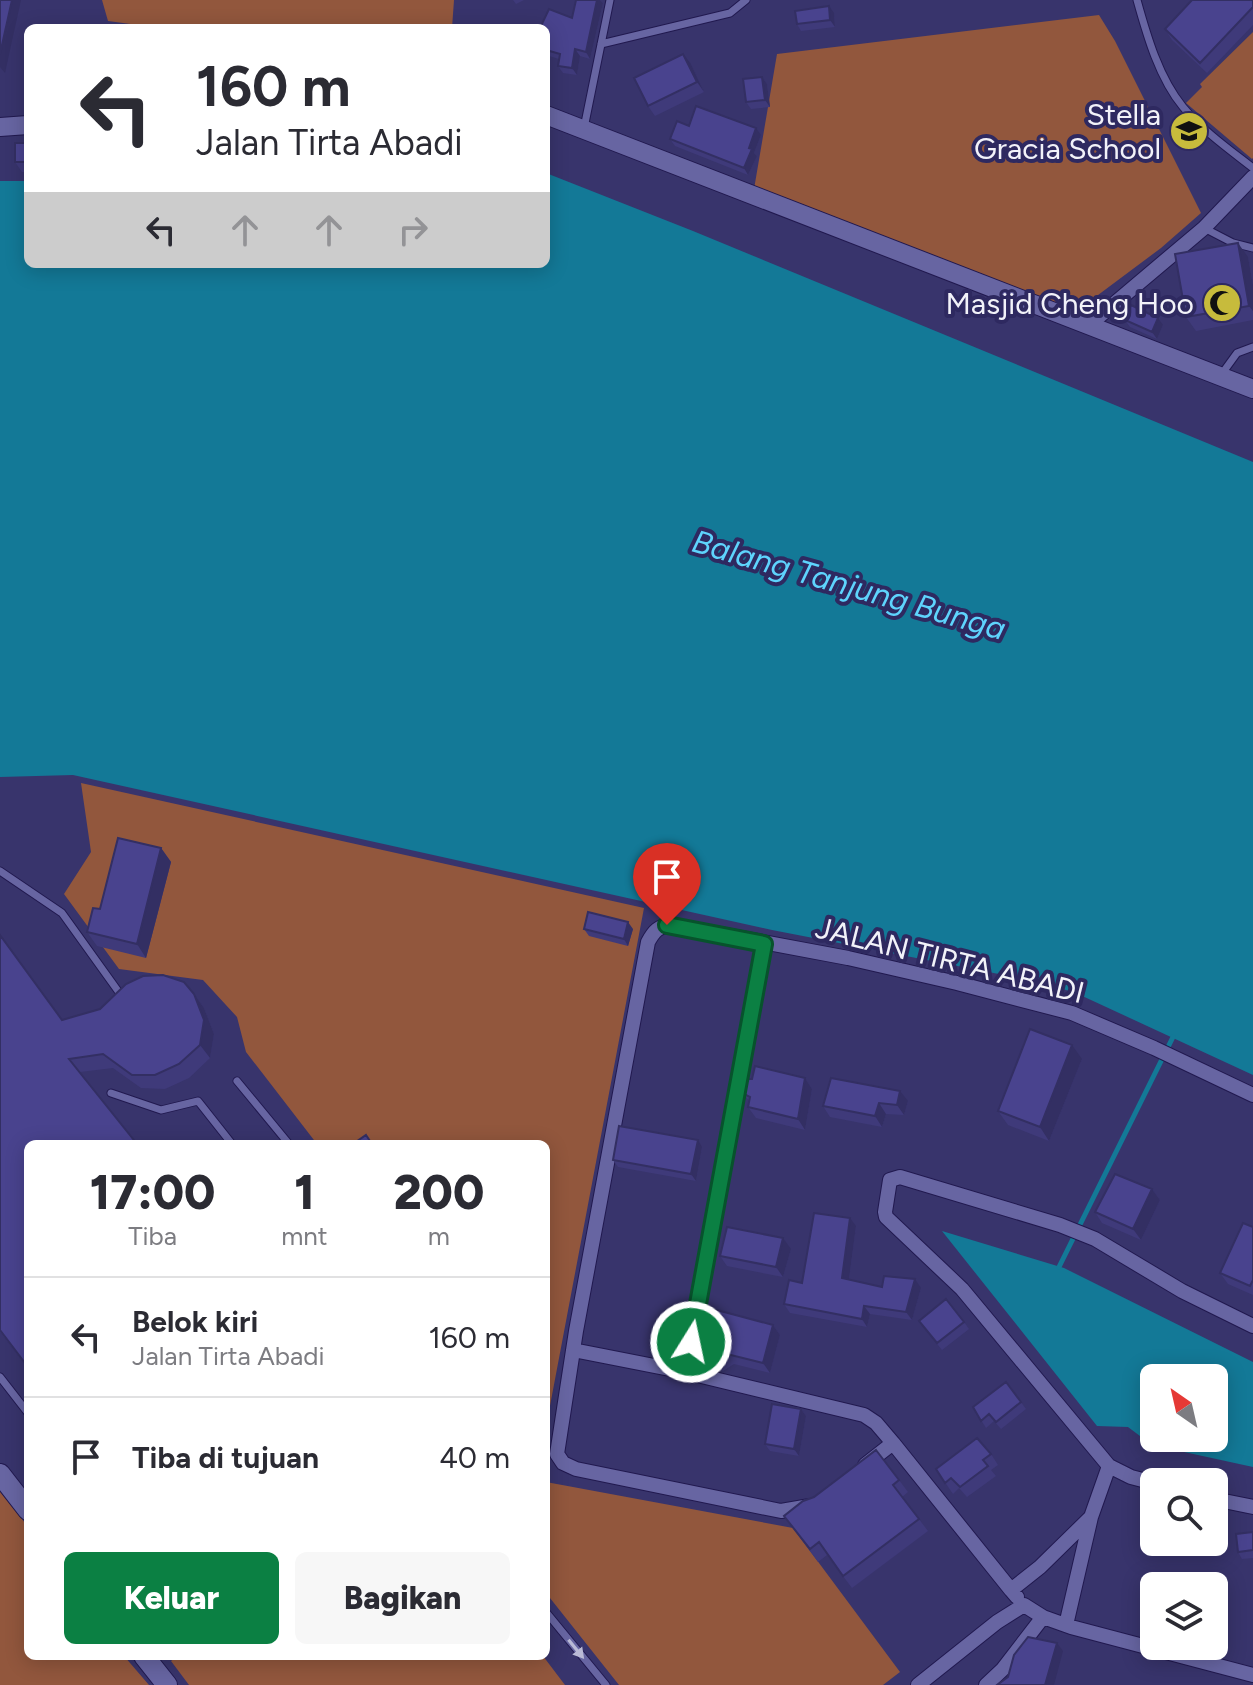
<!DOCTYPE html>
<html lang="id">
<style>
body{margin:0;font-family:Figtree,sans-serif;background:#f7f7f7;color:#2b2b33;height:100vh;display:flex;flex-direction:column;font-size:30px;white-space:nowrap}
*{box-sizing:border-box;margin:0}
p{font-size:26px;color:#7c7c81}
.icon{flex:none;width:44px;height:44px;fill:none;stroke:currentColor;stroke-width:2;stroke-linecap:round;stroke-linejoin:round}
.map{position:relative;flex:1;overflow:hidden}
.details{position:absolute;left:24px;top:1140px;width:526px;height:520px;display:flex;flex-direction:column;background:#fff;border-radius:12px;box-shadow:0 4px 20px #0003}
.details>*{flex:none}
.top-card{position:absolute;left:24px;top:24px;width:526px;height:244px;border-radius:12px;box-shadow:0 4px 20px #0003;background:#fff;color:#2b2b33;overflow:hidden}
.needle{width:52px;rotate:326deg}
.buttons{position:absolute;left:1140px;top:1364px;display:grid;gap:16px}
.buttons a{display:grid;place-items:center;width:88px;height:88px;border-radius:12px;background:#fff;box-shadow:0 4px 20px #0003;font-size:40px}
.pin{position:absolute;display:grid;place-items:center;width:68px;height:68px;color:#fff;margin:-82px -34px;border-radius:50% 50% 50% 0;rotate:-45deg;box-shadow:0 0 8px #0007}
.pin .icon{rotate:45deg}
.me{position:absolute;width:88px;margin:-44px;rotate:10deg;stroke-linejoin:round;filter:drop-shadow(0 0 6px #0008)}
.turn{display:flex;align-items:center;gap:28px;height:168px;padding:0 40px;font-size:36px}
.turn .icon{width:104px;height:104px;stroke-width:2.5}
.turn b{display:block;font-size:56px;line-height:68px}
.lanes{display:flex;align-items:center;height:76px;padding:0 40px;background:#0003;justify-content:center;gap:40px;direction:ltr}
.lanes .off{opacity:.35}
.eta{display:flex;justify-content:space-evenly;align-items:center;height:136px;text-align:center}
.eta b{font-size:48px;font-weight:800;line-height:56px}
.cta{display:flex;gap:16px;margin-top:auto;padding:16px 40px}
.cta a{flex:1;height:92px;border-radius:12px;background:#0b8043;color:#fff;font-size:32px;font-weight:800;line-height:92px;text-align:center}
.cta a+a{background:#f7f7f7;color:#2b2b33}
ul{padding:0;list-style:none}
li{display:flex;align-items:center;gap:24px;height:120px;padding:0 40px;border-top:2px solid #e1e1e2}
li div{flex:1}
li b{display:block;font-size:30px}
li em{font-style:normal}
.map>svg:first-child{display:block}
.green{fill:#92573d}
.water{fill:#137997;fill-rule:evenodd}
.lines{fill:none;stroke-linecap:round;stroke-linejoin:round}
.stream{stroke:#137997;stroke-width:5}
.service-casing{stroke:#21194f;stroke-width:9}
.minor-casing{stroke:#21194f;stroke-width:16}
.tertiary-casing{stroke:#21194f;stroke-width:20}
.secondary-casing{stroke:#21194f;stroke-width:22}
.service{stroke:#6765a2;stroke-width:7}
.minor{stroke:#6765a2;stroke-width:14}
.tertiary{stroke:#6765a2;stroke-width:18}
.secondary{stroke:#6765a2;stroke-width:20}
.wall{fill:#3f3a7a}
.shaded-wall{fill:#332f63}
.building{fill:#49438e;stroke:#332f63;stroke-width:2}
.oneway{fill:#babad6}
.route-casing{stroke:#07532c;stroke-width:20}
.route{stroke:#0b8043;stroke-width:14}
.labels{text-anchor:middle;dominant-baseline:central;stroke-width:8;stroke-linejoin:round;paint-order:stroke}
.poi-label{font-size:30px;fill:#f2f2f9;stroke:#2e2960;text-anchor:end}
.street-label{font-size:30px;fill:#f2f2f9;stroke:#2e2960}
.water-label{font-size:32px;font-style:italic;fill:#5ed4fd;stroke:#2e2960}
</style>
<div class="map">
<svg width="1253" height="1685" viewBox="0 0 1253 1685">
<rect width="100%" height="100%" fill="#38346c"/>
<path class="green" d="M102 0H454L452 28H139L138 25 108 21Z
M1099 15 1115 41 1201 213 1161 248 1090 301 1059 309 753 195 777 54Z
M1253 32V158L1252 159 1186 103 1202 87 1200 84Z
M81 783 644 908 546 1427V1144H317L246 1052 237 1017 203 980 119 969 64 894 91 852Z
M546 1482 793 1528 900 1672 883 1685H619L546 1593Z
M0 1490 28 1527V1656H124L149 1685H0Z
M178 1656H543L565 1685H189L171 1661Z"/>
<path class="water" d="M546 173 693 231 1253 462V1075L1078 994 1045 983 772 930 73 775 0 777V181H28V264H546Z
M942 1231 1064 1268 1253 1362V1467L1152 1445 1128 1427 1097 1426ZM1154 1378H1214V1438H1154Z"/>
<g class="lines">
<path class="stream" d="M1059 1267 1173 1037"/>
<defs>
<path id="service" d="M1137 0C1147 36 1159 78 1183 107 1202 130 1230 150 1253 168
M601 44 730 13 746 0
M584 128 610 0
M1204 228 1233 243 1253 248
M1221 375 1237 353 1253 347
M0 871 62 913 118 991
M237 1081 289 1144
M111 1093 161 1110 198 1101 232 1144
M0 1377 28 1413
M546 1612 606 1685"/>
<path id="minor" d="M1089 325 1204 228 1253 177
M573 1350 685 1372 864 1415 876 1423 893 1443 1011 1590
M685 1372 764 944
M865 1465 893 1443
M1109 1466 962 1289 886 1217 885 1212 890 1180 900 1177 1060 1225 1095 1239 1182 1291 1253 1326
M1214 1499 1253 1507
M810 1506 781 1511 576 1469 563 1463 557 1454 576 1331 648 942C654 931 658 926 672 925L848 958 957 983 1072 1013 1154 1048 1253 1095
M1017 1597 1011 1590 1040 1567 1091 1517 1109 1466 1131 1477 1154 1483
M1066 1625 1091 1517
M918 1685 997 1622 1024 1605 1043 1617 1071 1627 1253 1675
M986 1685 1003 1669 1043 1617"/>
<path id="tertiary" d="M546 115 1253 389
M0 127 28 125"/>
<path id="secondary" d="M0 1474 28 1510
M144 1656 167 1685"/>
</defs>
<use href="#service" class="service-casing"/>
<use href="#minor" class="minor-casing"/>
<use href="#tertiary" class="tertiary-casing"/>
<use href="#secondary" class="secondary-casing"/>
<use href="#service" class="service"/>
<use href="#minor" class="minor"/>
<use href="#tertiary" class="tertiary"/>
<use href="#secondary" class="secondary"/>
</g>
<path class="wall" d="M513 0H524L516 4Z
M576 0H600L603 3 590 59 580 56 577 75 563 73 558 66 559 59 546 55V28L572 18Z
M1253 0V25L1207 73 1172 40 1165 29Z
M834 13 835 27 801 31 797 24Z
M691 64 704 92 655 116 648 106Z
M762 77 767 84 770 107 751 109 746 102Z
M689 126 761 135 754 153 757 156 748 175 675 146 670 139Z
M28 143V172H22L15 162Z
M1248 257 1253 285V320L1196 331 1186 317Z
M1125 320 1163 325 1157 339 1130 327Z
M161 848 171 862 146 958 97 946 87 932 100 909Z
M584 929H633L628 946 589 936Z
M0 935 62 1020 194 994 204 1008 214 1034 210 1058 189 1078 165 1089 141 1088 113 1068 80 1072 28 1144V1368L0 1332Z
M1082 1059 1049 1141 1008 1125 998 1111Z
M805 1078 812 1089 805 1130 756 1118 748 1107 749 1101 744 1094Z
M908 1101 904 1115 886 1114 882 1127 830 1117 823 1106Z
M702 1147 696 1181 618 1167 613 1160Z
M1152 1189 1160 1200 1141 1240 1102 1223 1095 1212Z
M856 1226 849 1280 882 1287 921 1288 912 1320 870 1314 867 1327 790 1313 784 1304 802 1283Z
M1253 1227V1295L1228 1284 1220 1273Z
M791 1249 783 1277 727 1266 720 1256Z
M919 1321 964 1322 969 1329 942 1350Z
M773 1325 780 1335 770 1373 734 1364 723 1371 710 1368 695 1345Z
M1006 1382 1026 1409 1001 1429 994 1421 986 1428 973 1407Z
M801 1409 806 1416 799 1456 770 1451 765 1444Z
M991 1454 998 1465 991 1470 996 1476 967 1497 959 1488 953 1494 936 1469Z
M899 1480 908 1492 902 1497 928 1531 852 1588 827 1555 818 1562 784 1516Z
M1253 1532V1558L1242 1559 1238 1552Z"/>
<path class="shaded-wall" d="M12 0H21L5 73 0 67V54Z
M597 0H600L603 3 590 59 586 52Z
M829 6 834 13 835 27 830 20Z
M575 49 580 56 577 75 572 68Z
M683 54 691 64 704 92 697 82Z
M762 77 767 84 770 107 765 100Z
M756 128 761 135 754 153 757 156 748 175 744 168 749 148Z
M1238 243 1248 257 1253 285V311L1249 306Z
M1158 318 1163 325 1157 339 1152 332Z
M161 848 171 862 146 958 137 944Z
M628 922 633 929 628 946 624 939Z
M194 994 204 1008 214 1034 210 1058 200 1045Z
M1072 1045 1082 1059 1049 1141 1040 1127Z
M805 1078 812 1089 805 1130 798 1119Z
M900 1091 908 1101 904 1115 897 1105Z
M879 1103 886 1114 882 1127 875 1116Z
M698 1140 702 1147 696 1181 691 1174Z
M1152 1189 1160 1200 1141 1240 1133 1229Z
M850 1218 856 1226 848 1287 842 1278Z
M783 1238 791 1249 783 1277 776 1267Z
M915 1279 921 1288 912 1320 906 1312Z
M864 1306 870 1314 867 1327 862 1319Z
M773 1325 780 1335 770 1373 763 1363Z
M801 1409 806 1416 799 1456 794 1449Z
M1057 1643 1063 1651 1054 1685H1045Z"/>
<path class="building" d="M0 0H12L0 54Z
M576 0H597L586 52 575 49 572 68 558 66 560 54 546 50V28H540L549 9 572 18Z
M1192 0H1253V7L1200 63 1165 29Z
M829 6 830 20 797 24 795 11Z
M683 54 697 82 648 106 634 78Z
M762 77 765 100 746 102 743 79Z
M696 106 756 128 749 148 752 149 744 168 670 139 677 121 689 126Z
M15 143H28V162H15Z
M1238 243 1249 306 1186 317 1175 254Z
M1131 305 1158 318 1152 332 1125 320Z
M118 838 161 848 137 944 87 932 93 908 100 909Z
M588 912 628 922 624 939 584 929Z
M0 935 62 1020 100 1009 126 984 143 976 163 975 184 982 194 994 204 1020 200 1045 179 1064 155 1075H132L103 1054 69 1059 137 1144H28V1367L0 1330Z
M1030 1029 1072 1045 1040 1127 998 1111Z
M755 1066 805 1078 798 1119 748 1107 750 1097 744 1094 747 1079H752Z
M831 1078 900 1091 897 1105 879 1103 875 1116 823 1106Z
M619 1126 698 1140 691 1174 613 1160Z
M366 1135 372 1144H353Z
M1115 1174 1152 1189 1133 1229 1095 1212Z
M814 1213 850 1218 842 1278 882 1287 884 1276 915 1279 906 1312 864 1306 862 1319 784 1304 789 1280 802 1283Z
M1243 1223 1253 1227V1280L1250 1286 1220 1273Z
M727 1227 783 1238 776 1267 720 1256Z
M946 1299 964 1322 937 1343 919 1321Z
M713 1309 773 1325 763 1363 727 1354 716 1360 703 1357 695 1345 705 1338Z
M1006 1382 1021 1402 996 1422 989 1414 981 1421 973 1407Z
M772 1404 801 1409 794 1449 765 1444Z
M977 1438 991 1454 983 1460 988 1466 960 1487 951 1478 945 1483 936 1469Z
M876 1450 899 1480 893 1485 919 1519 843 1576 819 1542 810 1549 784 1516 803 1501 814 1497Z
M1253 1532V1550L1238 1552 1236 1534Z
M1028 1637 1057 1643 1045 1685H997L1008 1677 1014 1655Z"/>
<defs><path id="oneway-solid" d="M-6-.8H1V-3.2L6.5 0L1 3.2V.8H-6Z" transform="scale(2)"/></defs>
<use class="oneway" href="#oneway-solid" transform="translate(576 1649) rotate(51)"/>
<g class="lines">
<defs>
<path id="route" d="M667 925 764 944 691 1342"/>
</defs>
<use href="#route" class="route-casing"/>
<use href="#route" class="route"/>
</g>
<defs>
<symbol id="school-disc" viewBox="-11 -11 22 22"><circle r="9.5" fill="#c7bb3c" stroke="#2e2960"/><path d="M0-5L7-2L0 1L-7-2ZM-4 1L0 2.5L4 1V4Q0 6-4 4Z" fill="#111"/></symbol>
<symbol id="mosque-disc" viewBox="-11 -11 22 22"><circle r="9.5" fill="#c7bb3c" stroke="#2e2960"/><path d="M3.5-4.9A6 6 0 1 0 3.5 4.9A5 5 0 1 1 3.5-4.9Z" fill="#111"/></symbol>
</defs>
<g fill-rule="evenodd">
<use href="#school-disc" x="1167" y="109" width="44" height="44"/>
<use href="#mosque-disc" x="1200" y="281" width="44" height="44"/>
</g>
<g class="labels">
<g class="poi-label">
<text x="1161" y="114">Stella<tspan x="1161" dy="34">Gracia School</tspan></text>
<text x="1194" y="303">Masjid Cheng Hoo</text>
</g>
<g class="street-label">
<text transform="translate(950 960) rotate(14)">JALAN TIRTA ABADI</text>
</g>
<g class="water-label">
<text transform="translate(849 585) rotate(16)">Balang Tanjung Bunga</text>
</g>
</g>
</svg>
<div class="buttons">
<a><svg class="needle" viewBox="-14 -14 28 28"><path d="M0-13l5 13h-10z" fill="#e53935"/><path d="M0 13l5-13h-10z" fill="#7c7c81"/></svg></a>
<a><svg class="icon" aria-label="search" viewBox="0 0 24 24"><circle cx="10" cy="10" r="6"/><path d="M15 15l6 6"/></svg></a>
<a><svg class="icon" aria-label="layers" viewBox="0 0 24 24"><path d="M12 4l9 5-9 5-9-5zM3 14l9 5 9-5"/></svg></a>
</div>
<div class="pin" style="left:667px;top:925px;background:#d93025"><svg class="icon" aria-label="arrive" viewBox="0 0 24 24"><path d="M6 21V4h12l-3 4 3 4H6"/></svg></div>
<svg class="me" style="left:691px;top:1342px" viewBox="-20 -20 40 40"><circle r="17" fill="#0b8043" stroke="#fff" stroke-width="3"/><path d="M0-11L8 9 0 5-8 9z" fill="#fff"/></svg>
<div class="top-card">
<div class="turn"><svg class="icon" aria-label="left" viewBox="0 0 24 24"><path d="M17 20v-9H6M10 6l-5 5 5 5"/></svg><div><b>160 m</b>Jalan Tirta Abadi</div></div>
<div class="lanes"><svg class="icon" aria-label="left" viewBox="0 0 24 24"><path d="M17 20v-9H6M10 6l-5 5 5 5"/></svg><svg class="icon off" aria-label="ahead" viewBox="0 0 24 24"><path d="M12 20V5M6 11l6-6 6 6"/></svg><svg class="icon off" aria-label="ahead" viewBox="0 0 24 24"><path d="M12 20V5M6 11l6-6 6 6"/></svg><svg class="icon off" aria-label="right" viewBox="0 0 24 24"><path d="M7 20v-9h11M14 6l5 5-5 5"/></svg></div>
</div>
<section class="details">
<div class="eta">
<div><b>17:00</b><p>Tiba</p></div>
<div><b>1</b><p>mnt</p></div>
<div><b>200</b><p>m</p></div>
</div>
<ul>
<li><svg class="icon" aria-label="left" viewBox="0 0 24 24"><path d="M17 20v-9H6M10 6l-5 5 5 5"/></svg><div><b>Belok kiri</b><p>Jalan Tirta Abadi</p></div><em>160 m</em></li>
<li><svg class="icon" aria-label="arrive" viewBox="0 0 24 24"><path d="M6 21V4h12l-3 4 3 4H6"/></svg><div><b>Tiba di tujuan</b></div><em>40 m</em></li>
</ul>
<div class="cta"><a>Keluar</a><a>Bagikan</a></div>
</section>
</div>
